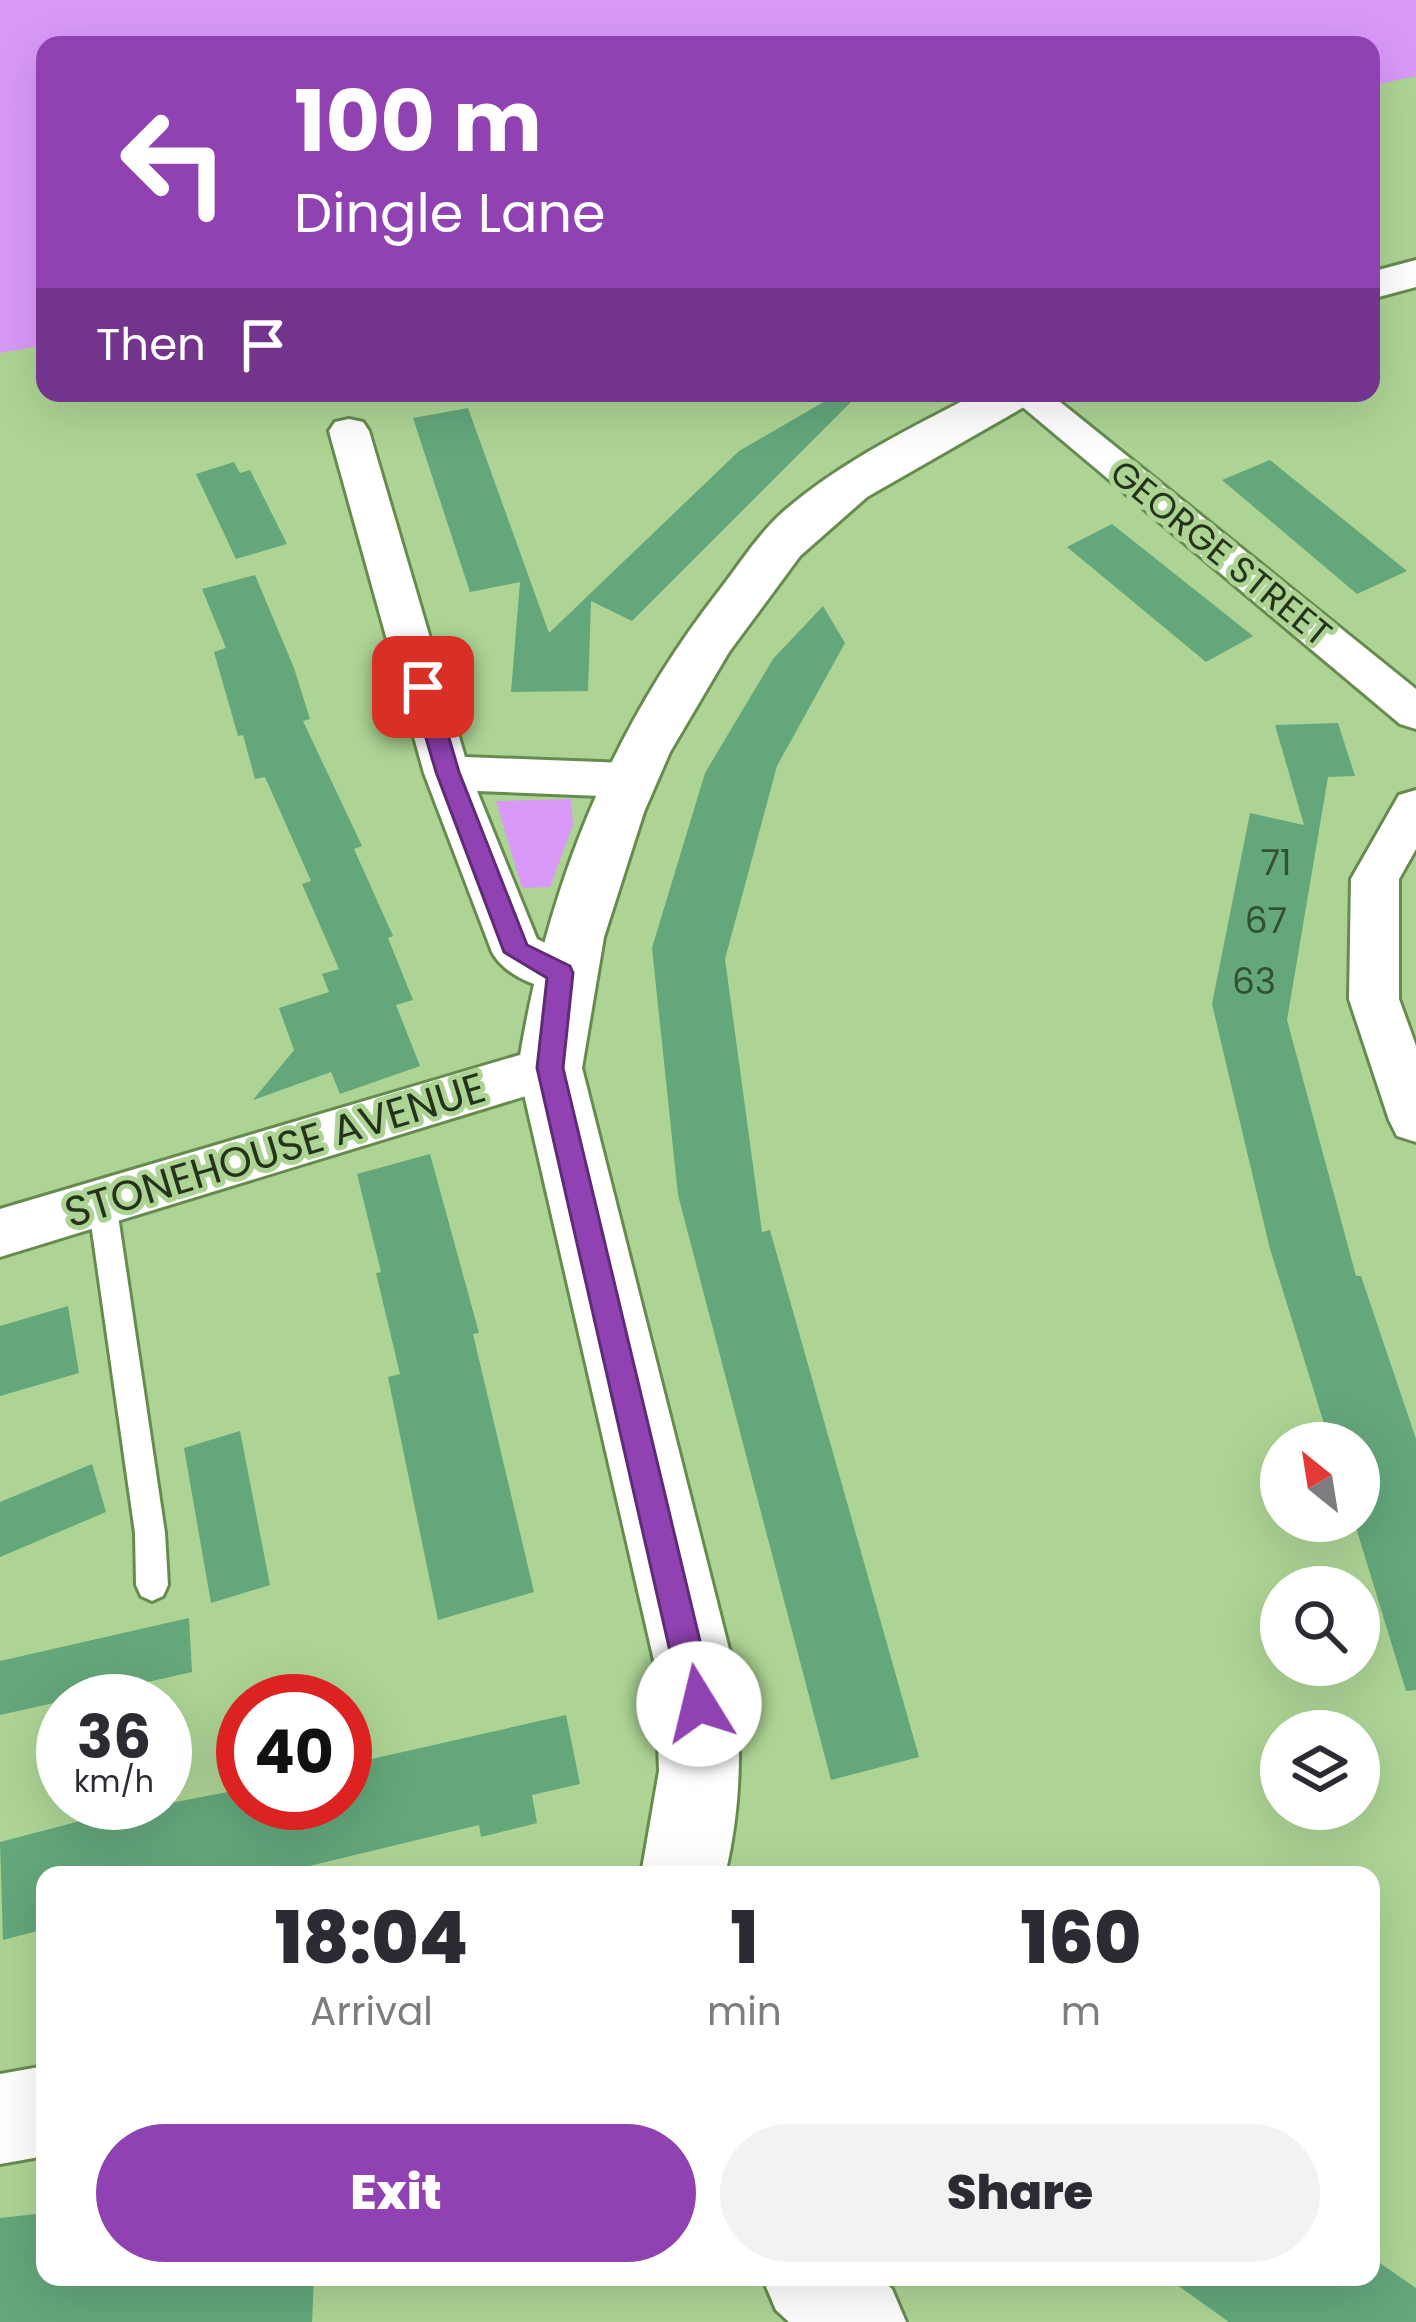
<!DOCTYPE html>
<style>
body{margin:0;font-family:Poppins,sans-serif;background:#f2f2f3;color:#2b2b33;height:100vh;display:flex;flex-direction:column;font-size:45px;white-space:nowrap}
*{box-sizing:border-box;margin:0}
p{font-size:39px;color:#7c7c81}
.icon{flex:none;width:66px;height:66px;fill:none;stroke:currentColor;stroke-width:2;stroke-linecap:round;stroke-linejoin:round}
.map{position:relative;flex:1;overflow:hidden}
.drawer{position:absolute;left:36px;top:1866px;width:1344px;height:420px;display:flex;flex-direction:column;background:#fff;border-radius:24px;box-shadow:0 12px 48px #0002}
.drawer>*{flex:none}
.hud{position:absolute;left:36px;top:36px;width:1344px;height:366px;border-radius:24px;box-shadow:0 12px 48px #0002;background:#9042b2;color:#fff;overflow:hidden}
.needle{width:78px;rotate:330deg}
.controls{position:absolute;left:1260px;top:1422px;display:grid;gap:24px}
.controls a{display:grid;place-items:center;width:120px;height:120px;border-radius:50%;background:#fff;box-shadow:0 12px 48px #0002;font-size:60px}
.speed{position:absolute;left:36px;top:1674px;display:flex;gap:24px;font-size:60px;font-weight:700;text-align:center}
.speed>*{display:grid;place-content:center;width:156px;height:156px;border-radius:50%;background:#fff;box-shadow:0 12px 48px #0002;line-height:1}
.speed small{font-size:30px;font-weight:400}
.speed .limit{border:18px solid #d22;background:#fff;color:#111}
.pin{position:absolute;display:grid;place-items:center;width:102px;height:102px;color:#fff;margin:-51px;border-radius:24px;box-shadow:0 6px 18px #0006}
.me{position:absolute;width:132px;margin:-66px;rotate:351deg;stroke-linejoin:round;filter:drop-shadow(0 0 9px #0008)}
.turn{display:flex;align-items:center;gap:42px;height:252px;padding:0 60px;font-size:54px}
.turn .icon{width:156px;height:156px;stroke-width:2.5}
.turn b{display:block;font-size:84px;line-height:102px}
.then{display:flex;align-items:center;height:114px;padding:0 60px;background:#0003;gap:24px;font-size:45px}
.eta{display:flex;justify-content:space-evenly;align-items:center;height:204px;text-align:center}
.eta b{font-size:72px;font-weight:800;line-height:84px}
.cta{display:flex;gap:24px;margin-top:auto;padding:24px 60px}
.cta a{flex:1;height:138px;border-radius:72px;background:#9042b2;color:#fff;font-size:48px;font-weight:800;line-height:138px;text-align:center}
.cta a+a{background:#f2f2f3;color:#2b2b33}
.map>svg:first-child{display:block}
.green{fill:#d999f8}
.building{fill:#64a77b}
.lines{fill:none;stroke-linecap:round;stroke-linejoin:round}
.lane-casing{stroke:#678b4f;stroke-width:6}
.street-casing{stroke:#678b4f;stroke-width:6}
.secondary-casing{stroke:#678b4f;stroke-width:6}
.lane{fill:#fff;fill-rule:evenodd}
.street{fill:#fff;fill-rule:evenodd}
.secondary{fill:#fff;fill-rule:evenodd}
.route{fill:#9042b2;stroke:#5e2b74;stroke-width:3}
.labels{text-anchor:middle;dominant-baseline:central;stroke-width:10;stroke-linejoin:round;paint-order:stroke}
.far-street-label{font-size:36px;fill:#24331a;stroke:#add495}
.number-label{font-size:36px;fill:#345032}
.street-label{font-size:42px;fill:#24331a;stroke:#add495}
</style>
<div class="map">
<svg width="1416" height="2322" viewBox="0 0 1416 2322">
<rect width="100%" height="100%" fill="#add495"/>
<path class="green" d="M0 0H1416V76L1371 86V45H45V345L0 353Z
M571 799 573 824 550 887 522 888 496 801Z"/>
<path class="building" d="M839 393 851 402 632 621 591 601 588 691 511 692 520 582 470 592 413 418 468 408 549 633 739 451Z
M1270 460 1407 571 1357 594 1222 480Z
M234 462 240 473 250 470 287 544 236 559 196 474Z
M1112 524 1253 636 1206 662 1067 547Z
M255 575 294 668 310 719 303 721 362 846 354 849 393 936 388 938 413 1000 396 1005 420 1066 340 1094 331 1072 253 1100 294 1050 279 1008 329 992 322 974 339 969 302 884 311 881 265 777 255 779 243 735 238 736 214 652 226 648 202 589Z
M823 606 845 643 777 766 725 959 762 1232 770 1230 919 1757 831 1780 678 1195 652 948 705 773 773 659Z
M1338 723 1355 776 1328 777 1287 1020 1356 1276H1361L1416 1439V1690L1406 1691 1354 1521H1359V1443H1330L1270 1249 1212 1004 1250 813 1304 825 1275 725Z
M430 1154 479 1333 473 1334 534 1592 438 1620 388 1377 400 1374 376 1273 381 1272 357 1174Z
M68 1306 79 1373 0 1396V1326Z
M240 1431 270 1585 211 1603 184 1448Z
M92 1464 106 1512 0 1557V1502Z
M189 1618 192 1672 0 1715V1661Z
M566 1715 580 1784 532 1795 537 1823 481 1837 479 1825 272 1875H45V1929L3 1940 0 1842 145 1804V1808L243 1789V1803H345V1765Z
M45 2213V2277H314L312 2322H0V2218Z
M1371 2257 1416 2288V2322H1229L1166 2277H1371Z"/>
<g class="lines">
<defs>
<path id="lane" d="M102 1190 112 1194 116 1202 165 1533 168 1585 163 1596 152 1601 141 1596 136 1585 135 1533 88 1202 92 1194Z"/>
<path id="street" d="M1006 393H1049L1416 689V729L1400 724Z
M349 419 363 422 369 431 465 757 626 763 642 768 649 780 642 792 626 797 477 791 537 939 579 959 586 973 579 987C551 996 506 978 492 952L424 773 329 431 335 422Z
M1416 790V849L1399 879V999L1416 1046V1142L1397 1136 1389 1120 1349 999 1351 879 1399 795Z
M550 1046 568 1053 576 1068 568 1083 0 1257V1209Z"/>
<path id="secondary" d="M1416 260V287L1371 299V272Z
M978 393H1038L1031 403 867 497 800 556 729 652 670 752 644 812 604 937 582 1068 733 1665C742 1737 742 1804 725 1875H641L659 1771 655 1665 518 1068C546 890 609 731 721 588 741 562 759 533 784 511 842 461 911 428 978 393Z
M45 2066V2156L0 2164V2074Z
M762 2277H879L892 2289 906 2322H789L776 2310Z"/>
</defs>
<use href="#lane" class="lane-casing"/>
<use href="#street" class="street-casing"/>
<use href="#secondary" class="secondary-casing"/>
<use href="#lane" class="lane"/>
<use href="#street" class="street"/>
<use href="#secondary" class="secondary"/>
</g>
<path class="route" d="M423 679 434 687 459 772 527 945 570 966 573 973 563 1068 715 1704 710 1715 699 1720 687 1715 682 1704 537 1068 547 978 504 952 436 772 411 687Z"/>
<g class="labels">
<g class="far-street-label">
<text transform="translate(1221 553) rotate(39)">GEORGE STREET</text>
</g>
<g class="number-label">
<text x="1276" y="862">71</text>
<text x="1266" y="920">67</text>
<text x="1254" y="981">63</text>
</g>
<g class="street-label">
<text transform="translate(275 1150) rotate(-17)">STONEHOUSE AVENUE</text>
</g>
</g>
</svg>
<div class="controls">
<a><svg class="needle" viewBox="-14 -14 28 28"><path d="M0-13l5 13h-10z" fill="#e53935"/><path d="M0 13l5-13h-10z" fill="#7c7c81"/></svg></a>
<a><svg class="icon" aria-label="search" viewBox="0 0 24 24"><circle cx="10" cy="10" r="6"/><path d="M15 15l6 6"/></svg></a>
<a><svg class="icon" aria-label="layers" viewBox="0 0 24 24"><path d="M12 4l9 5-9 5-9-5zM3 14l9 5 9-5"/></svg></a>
</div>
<div class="speed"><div>36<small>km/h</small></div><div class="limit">40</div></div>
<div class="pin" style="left:423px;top:687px;background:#d93025"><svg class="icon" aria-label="arrive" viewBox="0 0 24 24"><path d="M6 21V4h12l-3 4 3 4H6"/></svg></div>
<svg class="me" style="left:699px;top:1704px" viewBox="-20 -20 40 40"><circle r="19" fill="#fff"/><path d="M0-13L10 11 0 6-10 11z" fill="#9042b2"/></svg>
<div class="hud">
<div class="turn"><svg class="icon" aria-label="left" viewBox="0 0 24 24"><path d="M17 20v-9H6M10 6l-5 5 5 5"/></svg><div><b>100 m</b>Dingle Lane</div></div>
<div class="then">Then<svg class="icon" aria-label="arrive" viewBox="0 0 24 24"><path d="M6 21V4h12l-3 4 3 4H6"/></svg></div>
</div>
<section class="drawer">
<div class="eta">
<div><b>18:04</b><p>Arrival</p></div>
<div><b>1</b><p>min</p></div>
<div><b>160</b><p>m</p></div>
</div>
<div class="cta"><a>Exit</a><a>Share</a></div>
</section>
</div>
